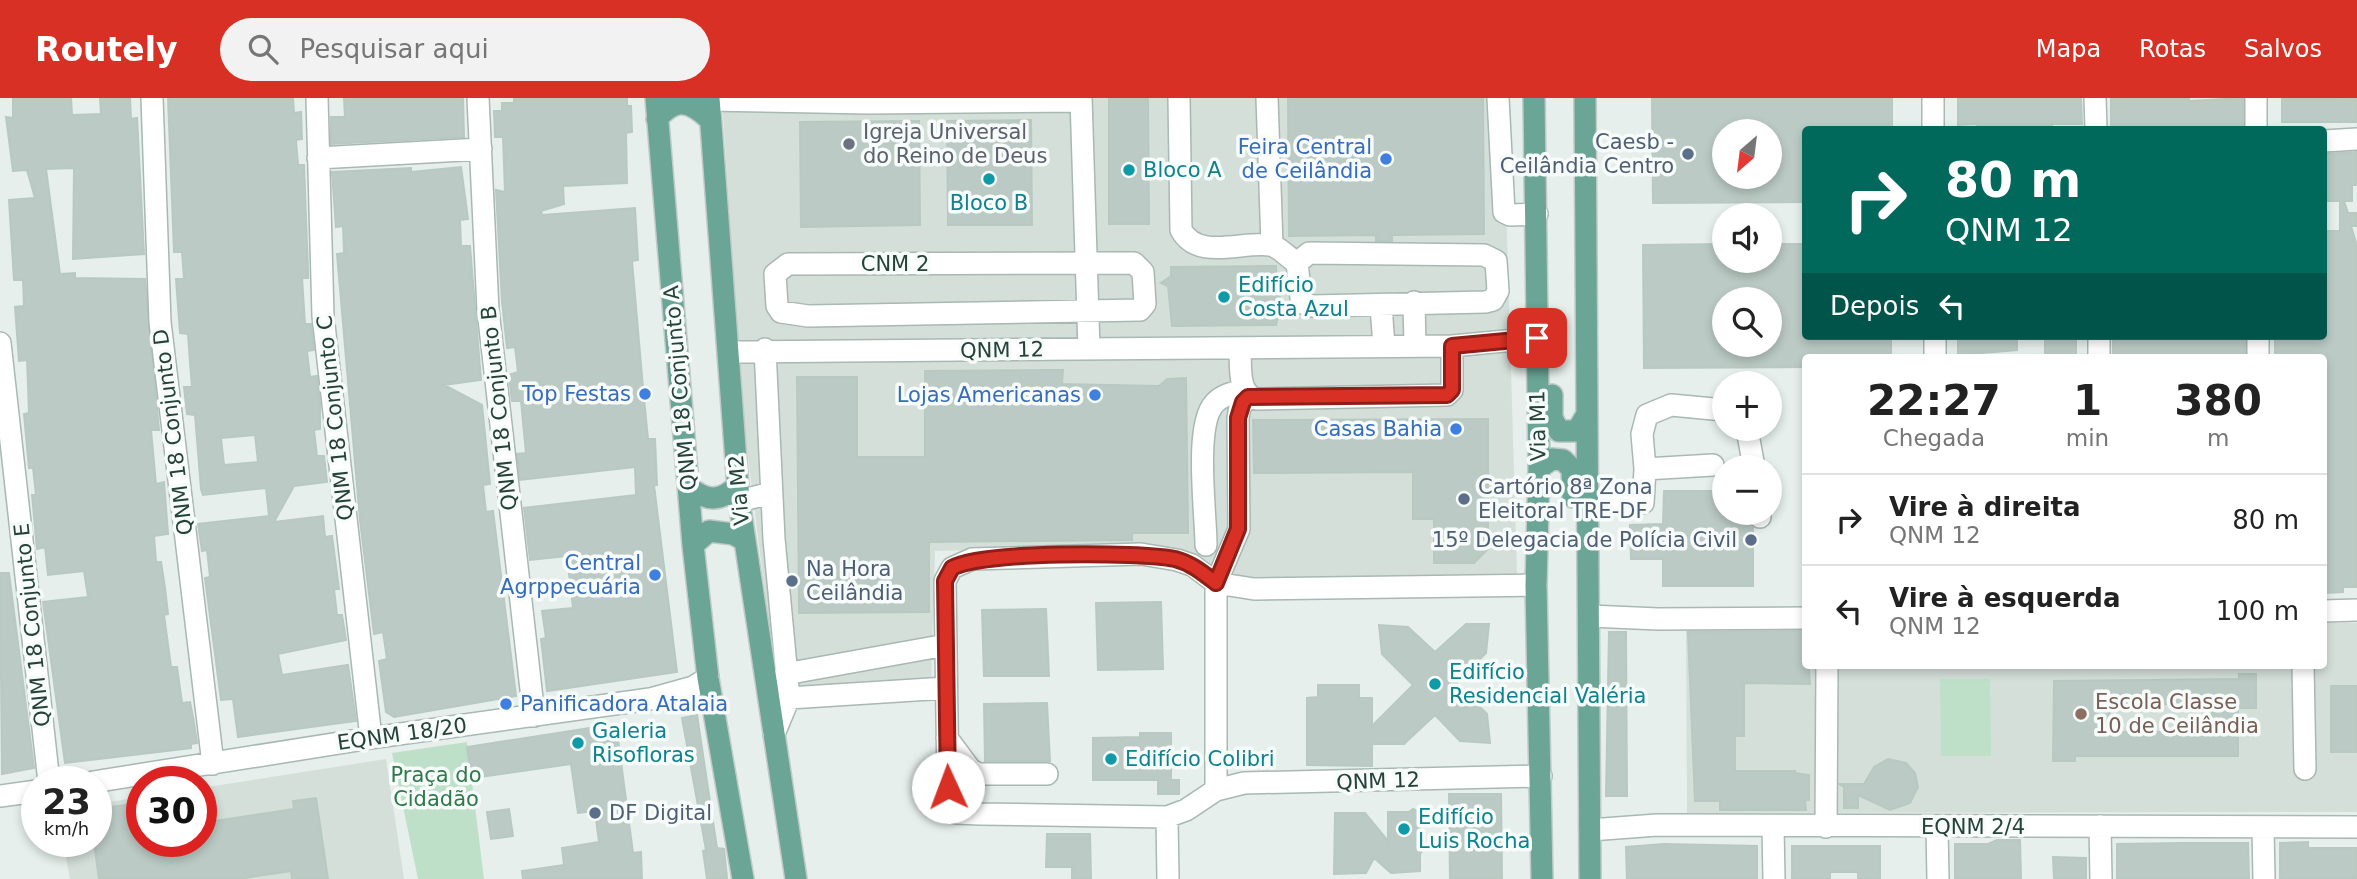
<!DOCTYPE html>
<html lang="pt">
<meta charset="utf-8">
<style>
body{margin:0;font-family:"DejaVu Sans",sans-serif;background:#f2f2f2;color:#222;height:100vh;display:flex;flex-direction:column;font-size:26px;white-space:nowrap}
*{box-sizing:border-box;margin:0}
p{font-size:23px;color:#767676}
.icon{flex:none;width:38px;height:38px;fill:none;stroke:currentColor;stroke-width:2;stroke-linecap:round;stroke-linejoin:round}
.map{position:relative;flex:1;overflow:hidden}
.drawer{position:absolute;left:1802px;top:256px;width:525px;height:315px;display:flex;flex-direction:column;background:#fff;border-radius:7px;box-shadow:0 4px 10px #0003}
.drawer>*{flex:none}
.top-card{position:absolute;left:1802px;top:28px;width:525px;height:214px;border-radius:7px;box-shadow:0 4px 10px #0003;background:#00695c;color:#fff;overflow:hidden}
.needle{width:46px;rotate:208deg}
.tools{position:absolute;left:1712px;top:21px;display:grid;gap:14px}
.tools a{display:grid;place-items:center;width:70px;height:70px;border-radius:50%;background:#fff;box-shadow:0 4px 10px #0003;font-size:35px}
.speed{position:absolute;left:21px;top:668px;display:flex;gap:14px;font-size:35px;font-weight:700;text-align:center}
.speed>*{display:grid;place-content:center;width:91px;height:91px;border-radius:50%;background:#fff;box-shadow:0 4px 10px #0003;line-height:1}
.speed small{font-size:18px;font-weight:400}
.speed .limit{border:10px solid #d22;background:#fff;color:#111}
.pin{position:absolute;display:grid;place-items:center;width:60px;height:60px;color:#fff;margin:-30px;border-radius:14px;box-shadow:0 4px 10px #0006}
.me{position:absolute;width:77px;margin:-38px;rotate:358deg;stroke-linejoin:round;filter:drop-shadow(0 0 5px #0008)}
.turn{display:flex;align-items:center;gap:24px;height:147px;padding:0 28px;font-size:32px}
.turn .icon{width:91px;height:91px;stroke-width:2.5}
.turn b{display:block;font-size:49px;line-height:60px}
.then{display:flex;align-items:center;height:66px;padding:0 28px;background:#0003;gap:14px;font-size:26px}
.eta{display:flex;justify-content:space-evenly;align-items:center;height:119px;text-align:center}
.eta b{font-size:42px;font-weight:700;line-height:49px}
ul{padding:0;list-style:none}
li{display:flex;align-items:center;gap:21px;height:91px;padding:0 28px;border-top:2px solid #e0e0e0}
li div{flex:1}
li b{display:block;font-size:26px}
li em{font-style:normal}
header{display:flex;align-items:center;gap:42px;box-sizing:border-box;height:98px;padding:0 35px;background:#d93025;color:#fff}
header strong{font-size:33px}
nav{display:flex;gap:38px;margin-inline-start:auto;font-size:24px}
.search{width:490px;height:63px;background:#f2f2f2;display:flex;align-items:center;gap:18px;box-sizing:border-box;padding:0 24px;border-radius:38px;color:#767676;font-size:26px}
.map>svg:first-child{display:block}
.built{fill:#d4dfda}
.park{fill:#bfe0c8}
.building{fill:#bbcac4;stroke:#b8c9c2;stroke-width:2;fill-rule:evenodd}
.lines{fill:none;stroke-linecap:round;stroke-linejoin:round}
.minor-casing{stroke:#a8b8b2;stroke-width:24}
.major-casing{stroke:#c2cac8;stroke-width:24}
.minor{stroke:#fff;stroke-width:21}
.major{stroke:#6aa596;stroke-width:21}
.route-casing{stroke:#8d1f18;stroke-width:18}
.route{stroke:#d93025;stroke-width:12}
.worship-dot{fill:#6b7280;stroke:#f7fbf9;stroke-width:2.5}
.service-dot{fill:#5c6f8a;stroke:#f7fbf9;stroke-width:2.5}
.shop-dot{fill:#3f7fe0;stroke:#f7fbf9;stroke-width:2.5}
.culture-dot{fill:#0f9aa8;stroke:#f7fbf9;stroke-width:2.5}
.education-dot{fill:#8d6e63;stroke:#f7fbf9;stroke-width:2.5}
.labels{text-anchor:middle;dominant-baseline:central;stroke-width:7;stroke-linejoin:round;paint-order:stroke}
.worship-label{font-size:21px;fill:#5b616d;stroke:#f7fbf9;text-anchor:start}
.service-label{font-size:21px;fill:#4e5e75;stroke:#f7fbf9;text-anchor:start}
.shop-label{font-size:21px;fill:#366cbe;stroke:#f7fbf9;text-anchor:end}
.culture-label{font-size:21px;fill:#0d838f;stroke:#f7fbf9;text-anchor:start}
.street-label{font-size:21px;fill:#24423a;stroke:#f7fbf9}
.education-label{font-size:21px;fill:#785e54;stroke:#f7fbf9;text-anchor:start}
.park-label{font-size:21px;fill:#2d7a4b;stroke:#f7fbf9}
</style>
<header>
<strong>Routely</strong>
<div class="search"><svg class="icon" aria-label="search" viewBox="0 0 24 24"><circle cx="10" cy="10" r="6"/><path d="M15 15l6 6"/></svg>Pesquisar aqui</div>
<nav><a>Mapa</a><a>Rotas</a><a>Salvos</a></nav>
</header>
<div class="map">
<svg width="2357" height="781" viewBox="0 0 2357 781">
<rect width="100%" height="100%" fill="#e6efeb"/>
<path class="built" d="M722 0H1503L1517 477 1254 482 1230 477 1187 457 1142 448 935 453 931 587 778 600 742 311Z
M2324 525H2357V714L1687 715 1686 531 1806 530V567H2324Z
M386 661 404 781H70L63 744H96V706L142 699V744H201V690Z"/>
<path class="park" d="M1940 581H1990L1991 658H1941Z
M467 644 484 781H418L392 655Z"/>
<path class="building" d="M13 0H71L72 17 101 16 100 0H130L131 21 137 20 144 156 73 161 74 70 46 71 60 176 75 175V180L145 181 159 332H151L156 386 164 384 168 436 154 438 156 464H161L165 490 168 516 164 517 171 569H177L182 605 190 604 193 619 197 645 191 646V650L65 665 43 504 88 499 84 473 48 477 45 449 37 451 32 397H36L33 370H29L24 316 29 315 27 262 19 263 15 209 24 208 23 182H14L9 102 35 100 27 72 13 73 6 19 13 20Z
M168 0H293L294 15 301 14 302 41 296 42 298 67H304L308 173V180H302L305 226H311L314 252 307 253 310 279 317 278 320 305V331L314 332 317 358H324L327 384 294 388 274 424 323 418 325 439 332 438 339 491H334L337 517H342L346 542 278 556 282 577 348 567 356 623 238 639 233 601 221 602 205 480 210 479 207 452 202 453 198 426 269 418 266 390 203 397 201 391 195 317 187 316 184 289H192L190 265 188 236 180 235 176 181H184L182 154H174ZM255 337 258 364 224 367 221 340Z
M344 0H463L464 39 331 46V19H345Z
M514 0H627V8H631L632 34 626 35 627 85 563 88 564 106 541 113 542 117 635 110 638 162 632 163 643 290 648 341H655L657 387H654L677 574 547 593 541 541 546 540 542 513 573 510 567 458 530 462 524 410 636 397 635 369 520 382 517 356 526 355 521 303H512L509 277 518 274 515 249 507 250 502 203 496 92 505 94 503 39H495L494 13H502V5H514Z
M1109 0H1148L1149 126H1109Z
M1288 0H1483L1484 136 1392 137V143H1376V137L1289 138Z
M1652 0H1892V32H1806V104L1653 105ZM1724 33H1769V79H1724Z
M1958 0H2081L2082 26H2052V32H1977V26L1958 27Z
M2111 0H2189V3L2243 0V32H2111Z
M2357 0V24H2282V1Z
M1031 22 1032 127H948L947 23Z
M919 23 920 127 801 129 800 24Z
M2357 54V87H2352V103H2344L2348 115H2357V128H2351L2357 148V489H2343V494L2325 495 2324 259H2275V238H2324V133H2340V103H2324V56Z
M461 69 468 121 460 122 461 148H470L481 282 444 287 482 307 490 386 483 387 486 414 493 413 516 598 394 619 386 614 379 563 387 561 383 534 374 536 360 422 337 156 344 155 343 128 336 129 332 74 411 70V74Z
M1724 146V163H1769V146H1806V238H1891V259H1806V269L1644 270 1643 147ZM1724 201H1769V247H1724Z
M1276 168V177L1280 181V209L1276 227 1172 228 1168 188 1161 185 1171 178V169Z
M1958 238H2017V252L1958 257Z
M2045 238H2076V259H2045Z
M2113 238H2245V259H2113Z
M1063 272 1062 286 1159 288 1167 281 1186 280 1188 435H1132V442L929 444V514L799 515 797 279H857V359H925V273Z
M1488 321V451L1474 465H1434V421H1413V374L1254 375 1253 322Z
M1664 393H1724V415H1747L1748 425 1753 430V488H1663V461H1631L1630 427 1663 426Z
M0 475H9L34 670 2 676Z
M1161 504 1163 571 1098 572 1096 505Z
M1046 511 1049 578H984L982 512Z
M1466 526H1489L1486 555 1456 585 1487 616 1490 645 1460 643 1435 617 1404 646H1372V668L1307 667V600L1318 599V587H1359V600H1372V628L1413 587 1382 556 1379 527 1408 529 1435 554Z
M1806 533 1810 586 1744 585V638H1735V673H1795V675L1809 677V702H1805L1806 712H1720V703H1695L1688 534Z
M1609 534H1626L1627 698H1606Z
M2239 576H2256V610H2238V658H2075V663H2053L2054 583 2239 581ZM2109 606H2212V634H2110Z
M2331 588H2357V654H2331Z
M1047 605 1050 663H985L984 606Z
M697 617 717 750 724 751 727 780 707 781 703 753 706 752 682 620Z
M616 626 633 755 641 754 642 781H523L522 773 564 767 562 750 599 744 595 713 578 715 571 666 472 680 467 649Z
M1140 635H1171V682H1179V696H1158V682H1093V640L1140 639Z
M1888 661 1906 665 1915 675 1918 689 1910 705 1890 712 1858 697V710H1844V689L1839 686H1864L1874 669Z
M1449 696H1501L1502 781H1450Z
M316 700 328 781H292L291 773 238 781H99L94 744 96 711 142 705V744H201V725L294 711 293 703Z
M509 711 513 738 491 741 487 714Z
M1413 711 1420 714 1419 746 1424 750 1420 756V773L1391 775 1374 760 1366 775 1334 776 1335 715H1365L1388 743V714H1409Z
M1047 736H1090L1091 781H1072V769H1046Z
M1997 742H2020L2021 781H1955V746H1988Z
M2308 744V750H2357V781H2280V745Z
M2182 745H2248L2249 781H2117V746Z
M1664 746 1757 748V781H1627L1626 749Z
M1792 748H1880V781H1858V774H1830V781H1792Z
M2053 759 2086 760V781H2054Z"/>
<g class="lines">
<defs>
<path id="minor" d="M152 0 160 224 213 666
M317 0 323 218 371 640
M478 0 488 212 534 618
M1081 0 1089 251
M1179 0 1181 132C1198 163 1242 143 1270 147 1278 148 1289 160 1297 165
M1267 0 1272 147
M1498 0 1504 114 1510 117 1537 116
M1933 0V32
M2095 0 2096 32
M2256 0V32
M709 2 869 5 1081 3
M2324 43 2357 41
M318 60 481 51
M1309 155 1484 157 1496 163 1498 193 1493 202 1485 204 1313 208 1305 206 1301 200 1297 165Z
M1134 165 1143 174 1145 206 1140 212 808 218 781 214 777 208 775 176 788 166Z
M1414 204 1415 247
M1381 208 1384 248
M1935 238V259
M2099 238V259
M2258 238V259
M0 245 49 684
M1240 250C1241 267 1237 295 1256 301L1447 297 1452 292V248
M765 251 774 441 789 600 774 636
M728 254 1452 248 1537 240
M1747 331 1754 369
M1645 371 1642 336 1647 317 1671 307 1724 312
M739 403 771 395
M1588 407 1643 405 1645 371 1713 367
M1760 415V419
M1206 447C1206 416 1194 328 1214 306 1221 297 1233 295 1243 292
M1536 487 1254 491 1216 485 1192 467 1177 462 1141 456 972 461 952 470 945 483 948 689 957 715 980 716 1167 719 1186 712 1216 692 1244 685 1541 678
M2324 513 2357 512
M1590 518 1658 521 1806 520
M2303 567 2305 671
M785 576 946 547
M789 600 946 590
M947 640 970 671 978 676H1047
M93 684 371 640 650 601 693 589 708 580
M1216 692V485L1239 431 1238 320 1240 309 1248 299
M0 698 37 693
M1167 719 1168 781
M2100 728 2101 781
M1773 729 1774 781
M1826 729 1827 567
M1937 729 1938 781
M2263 730 2264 781
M1590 732 1657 727 2357 729"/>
<path id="major" d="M656 0 693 447 708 580 743 781
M709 0 739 403 796 781
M1534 0 1539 370 1536 487 1542 781
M1585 0 1590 781
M657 21C675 0 688 2 708 20
M1552 297V320L1559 333H1577L1586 318
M1539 370 1552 361 1563 362 1572 371 1573 399
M689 389C707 404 721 404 738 387
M693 447 709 433 733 436 744 442"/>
</defs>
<use href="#minor" class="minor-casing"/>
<use href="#major" class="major-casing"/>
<use href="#minor" class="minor"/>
<use href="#major" class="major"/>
</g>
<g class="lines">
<defs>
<path id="route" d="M948 689 945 483 952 470C980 453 1139 454 1175 461 1191 465 1203 475 1216 485L1238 431V320L1243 304 1248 299 1447 297 1452 292V248L1537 240"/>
</defs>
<use href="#route" class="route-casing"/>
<use href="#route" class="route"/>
</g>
<circle class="worship-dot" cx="849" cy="46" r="7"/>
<g class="service-dot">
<circle cx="1688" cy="56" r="7"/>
<circle cx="1464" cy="401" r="7"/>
<circle cx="1751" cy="442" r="7"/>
<circle cx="792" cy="483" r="7"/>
<circle cx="595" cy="715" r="7"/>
</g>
<g class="shop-dot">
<circle cx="1386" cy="61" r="7"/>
<circle cx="645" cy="296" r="7"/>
<circle cx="1095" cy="297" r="7"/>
<circle cx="1456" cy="331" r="7"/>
<circle cx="655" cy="477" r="7"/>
<circle cx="506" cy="606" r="7"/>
</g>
<g class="culture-dot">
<circle cx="1129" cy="72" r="7"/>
<circle cx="989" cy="81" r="7"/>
<circle cx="1224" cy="199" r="7"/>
<circle cx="1435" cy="586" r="7"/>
<circle cx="578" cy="645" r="7"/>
<circle cx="1111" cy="661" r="7"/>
<circle cx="1404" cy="731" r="7"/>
</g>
<circle class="education-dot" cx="2081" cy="616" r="7"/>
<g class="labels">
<g class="worship-label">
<text x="863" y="34">Igreja Universal<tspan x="863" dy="24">do Reino de Deus</tspan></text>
</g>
<g class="service-label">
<text x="1674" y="44" text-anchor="end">Caesb -<tspan x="1674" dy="24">Ceilândia Centro</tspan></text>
<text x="1478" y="389">Cartório 8ª Zona<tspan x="1478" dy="24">Eleitoral TRE-DF</tspan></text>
<text x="1737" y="442" text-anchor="end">15º Delegacia de Polícia Civil</text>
<text x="806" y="471">Na Hora<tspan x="806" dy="24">Ceilândia</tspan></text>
<text x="609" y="715">DF Digital</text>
</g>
<g class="shop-label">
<text x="1372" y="49">Feira Central<tspan x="1372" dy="24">de Ceilândia</tspan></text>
<text x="631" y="296">Top Festas</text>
<text x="1081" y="297">Lojas Americanas</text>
<text x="1442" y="331">Casas Bahia</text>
<text x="641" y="465">Central<tspan x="641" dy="24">Agrppecuária</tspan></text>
<text x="520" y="606" text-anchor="start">Panificadora Atalaia</text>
</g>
<g class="culture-label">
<text x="1143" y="72">Bloco A</text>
<text x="989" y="105" text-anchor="middle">Bloco B</text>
<text x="1238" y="187">Edifício<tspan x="1238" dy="24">Costa Azul</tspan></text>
<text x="1449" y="574">Edifício<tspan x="1449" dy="24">Residencial Valéria</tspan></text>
<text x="592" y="633">Galeria<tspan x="592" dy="24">Risofloras</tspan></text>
<text x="1125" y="661">Edifício Colibri</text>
<text x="1418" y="719">Edifício<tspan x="1418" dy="24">Luis Rocha</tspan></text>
</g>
<g class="street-label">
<text x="895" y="166">CNM 2</text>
<text transform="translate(1002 252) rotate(-1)">QNM 12</text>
<text transform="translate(680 290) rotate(-95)">QNM 18 Conjunto A</text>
<text transform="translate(499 310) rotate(-96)">QNM 18 Conjunto B</text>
<text transform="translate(335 320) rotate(-96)">QNM 18 Conjunto C</text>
<text transform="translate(1538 328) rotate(-91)">Via M1</text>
<text transform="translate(173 334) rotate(-97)">QNM 18 Conjunto D</text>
<text transform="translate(739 392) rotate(-95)">Via M2</text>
<text transform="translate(32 527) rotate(-96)">QNM 18 Conjunto E</text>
<text transform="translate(402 636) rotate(-8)">EQNM 18/20</text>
<text transform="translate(1378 683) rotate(-2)">QNM 12</text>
<text x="1973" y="729">EQNM 2/4</text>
</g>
<g class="education-label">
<text x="2095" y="604">Escola Classe<tspan x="2095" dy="24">10 de Ceilândia</tspan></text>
</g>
<g class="park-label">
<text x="436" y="677">Praça do<tspan x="436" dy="24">Cidadão</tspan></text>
</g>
</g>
</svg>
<div class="tools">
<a><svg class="needle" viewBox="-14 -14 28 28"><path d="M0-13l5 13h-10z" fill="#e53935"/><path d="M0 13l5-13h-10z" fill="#767676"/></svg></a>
<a><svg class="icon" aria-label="sound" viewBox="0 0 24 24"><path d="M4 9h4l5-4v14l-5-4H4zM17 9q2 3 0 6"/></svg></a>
<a><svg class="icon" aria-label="search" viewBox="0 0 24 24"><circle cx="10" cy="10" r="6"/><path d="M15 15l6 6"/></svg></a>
<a>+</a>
<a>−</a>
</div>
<div class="speed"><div>23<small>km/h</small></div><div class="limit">30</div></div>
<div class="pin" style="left:1537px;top:240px;background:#d93025"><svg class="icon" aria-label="arrive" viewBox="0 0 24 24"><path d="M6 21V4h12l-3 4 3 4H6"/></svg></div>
<svg class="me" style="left:948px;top:689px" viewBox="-20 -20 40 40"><circle r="19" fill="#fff"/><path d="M0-13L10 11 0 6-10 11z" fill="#d93025"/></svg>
<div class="top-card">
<div class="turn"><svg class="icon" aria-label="right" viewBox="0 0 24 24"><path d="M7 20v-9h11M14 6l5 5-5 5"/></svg><div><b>80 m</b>QNM 12</div></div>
<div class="then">Depois<svg class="icon" aria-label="left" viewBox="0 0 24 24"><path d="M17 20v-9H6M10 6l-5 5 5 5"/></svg></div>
</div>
<section class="drawer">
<div class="eta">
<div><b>22:27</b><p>Chegada</p></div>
<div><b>1</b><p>min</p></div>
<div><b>380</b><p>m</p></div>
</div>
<ul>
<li><svg class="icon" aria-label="right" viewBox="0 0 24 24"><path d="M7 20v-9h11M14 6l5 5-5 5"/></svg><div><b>Vire à direita</b><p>QNM 12</p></div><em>80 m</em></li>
<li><svg class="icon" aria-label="left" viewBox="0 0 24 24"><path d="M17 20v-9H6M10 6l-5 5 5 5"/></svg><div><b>Vire à esquerda</b><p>QNM 12</p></div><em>100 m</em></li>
</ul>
</section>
</div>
